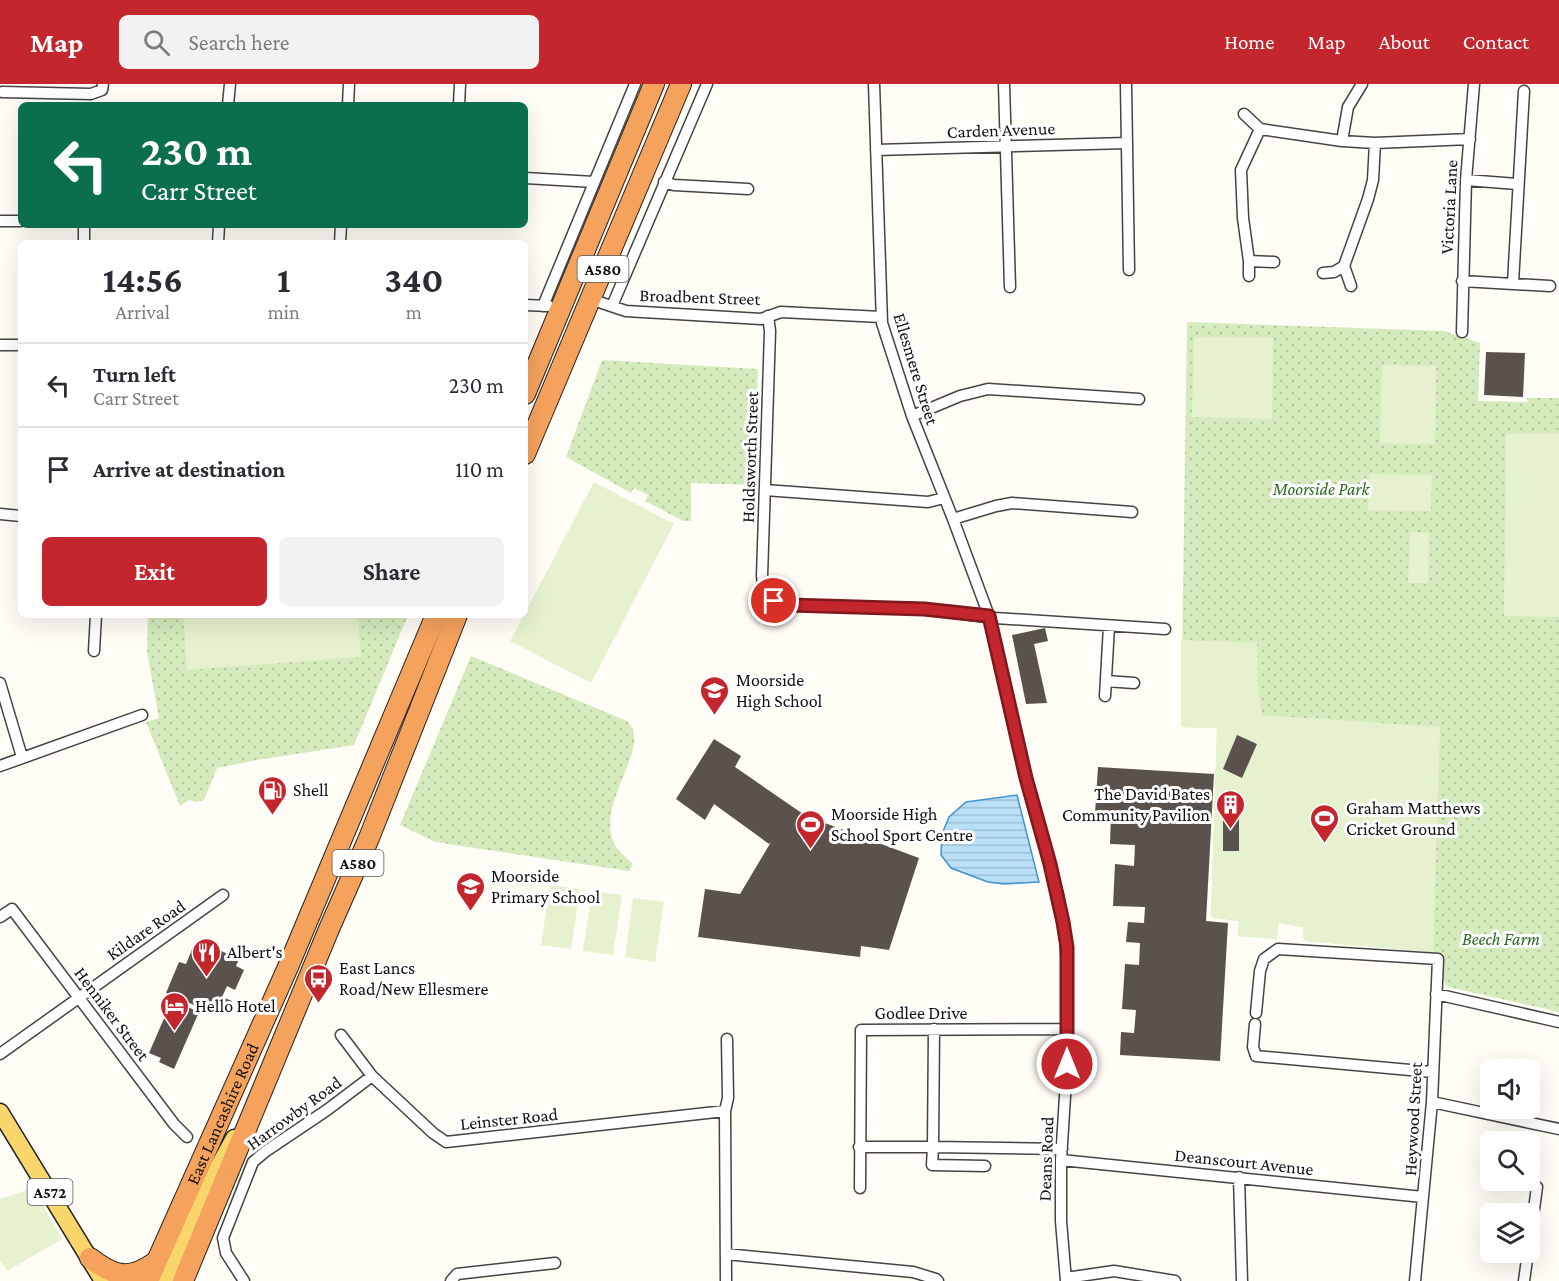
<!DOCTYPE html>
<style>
body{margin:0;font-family:"Crimson Pro",serif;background:#f2f2f3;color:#2b2b33;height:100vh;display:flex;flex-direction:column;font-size:22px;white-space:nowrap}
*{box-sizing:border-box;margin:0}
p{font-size:20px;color:#7c7c81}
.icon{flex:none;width:33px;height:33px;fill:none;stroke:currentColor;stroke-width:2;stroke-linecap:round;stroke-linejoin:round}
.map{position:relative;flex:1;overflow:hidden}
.side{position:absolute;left:18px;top:156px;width:510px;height:378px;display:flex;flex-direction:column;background:#fff;border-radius:9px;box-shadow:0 6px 24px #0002}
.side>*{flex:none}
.guide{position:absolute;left:18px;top:18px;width:510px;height:126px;border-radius:9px;box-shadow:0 6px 24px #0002;background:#0b6e4f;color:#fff;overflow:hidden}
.controls{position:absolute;left:1480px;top:975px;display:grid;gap:12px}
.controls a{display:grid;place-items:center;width:60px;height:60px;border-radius:9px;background:#fff;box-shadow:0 6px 24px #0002;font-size:30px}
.pin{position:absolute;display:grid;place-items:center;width:51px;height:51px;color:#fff;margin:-26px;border:3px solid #fff;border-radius:50%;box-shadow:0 2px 6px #0007}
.me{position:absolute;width:66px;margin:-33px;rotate:0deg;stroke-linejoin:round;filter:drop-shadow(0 0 4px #0008)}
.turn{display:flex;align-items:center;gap:21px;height:126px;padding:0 24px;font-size:27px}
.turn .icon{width:78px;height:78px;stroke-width:2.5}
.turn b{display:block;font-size:42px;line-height:51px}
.eta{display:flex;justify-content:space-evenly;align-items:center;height:102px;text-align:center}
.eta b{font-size:36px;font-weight:700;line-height:42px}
.cta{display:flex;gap:12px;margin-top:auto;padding:12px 24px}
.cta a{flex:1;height:69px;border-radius:9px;background:#c4262e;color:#fff;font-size:24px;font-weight:700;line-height:69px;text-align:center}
.cta a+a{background:#f2f2f3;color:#2b2b33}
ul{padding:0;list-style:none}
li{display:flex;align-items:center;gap:18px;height:84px;padding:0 24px;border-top:2px solid #e1e1e2}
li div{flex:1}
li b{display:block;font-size:22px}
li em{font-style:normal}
header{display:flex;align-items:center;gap:36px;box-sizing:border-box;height:84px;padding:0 30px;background:#c4262e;color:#fff}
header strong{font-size:28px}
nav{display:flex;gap:33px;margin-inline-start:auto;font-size:21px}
.search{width:420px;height:54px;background:#f2f2f3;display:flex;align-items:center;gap:15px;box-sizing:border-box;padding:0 21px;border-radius:9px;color:#7c7c81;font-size:22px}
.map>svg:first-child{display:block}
.grass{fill:url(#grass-dots)}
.pitch{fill:#e6f2cf}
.water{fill:url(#water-rules);stroke:#3f96cf;stroke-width:1.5}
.building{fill:#5a524d}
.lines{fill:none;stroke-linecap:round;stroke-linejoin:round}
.street-casing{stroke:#444;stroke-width:13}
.primary-casing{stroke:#222;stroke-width:19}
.highway-casing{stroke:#222;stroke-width:22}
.street{stroke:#fff;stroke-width:10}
.primary{stroke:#f9d66b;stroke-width:16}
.highway{stroke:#f5a25d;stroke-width:20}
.route-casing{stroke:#7f191e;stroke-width:15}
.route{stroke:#c4262e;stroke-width:10}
.labels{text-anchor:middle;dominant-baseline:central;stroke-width:6;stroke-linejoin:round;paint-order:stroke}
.shield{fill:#fff;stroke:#585858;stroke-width:1.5}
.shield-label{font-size:16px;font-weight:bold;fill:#111}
.street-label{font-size:18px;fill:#111;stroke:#fff}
.park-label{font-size:18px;font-style:italic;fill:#2f6b1f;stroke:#fff}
.poi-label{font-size:18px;fill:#111;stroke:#fff;text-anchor:start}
</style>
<header>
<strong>Map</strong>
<div class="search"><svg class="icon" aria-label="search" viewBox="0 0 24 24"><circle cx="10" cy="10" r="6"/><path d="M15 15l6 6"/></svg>Search here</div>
<nav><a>Home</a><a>Map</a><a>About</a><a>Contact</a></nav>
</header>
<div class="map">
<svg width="1559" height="1197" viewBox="0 0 1559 1197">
<defs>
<pattern id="grass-dots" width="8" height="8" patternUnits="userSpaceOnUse" patternTransform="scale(1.5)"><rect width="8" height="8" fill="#d5ebbd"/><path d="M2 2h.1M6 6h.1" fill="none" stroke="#b6c8a1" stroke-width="1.8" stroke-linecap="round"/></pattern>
<pattern id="water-rules" width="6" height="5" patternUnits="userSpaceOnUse" patternTransform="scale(1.5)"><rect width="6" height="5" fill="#b9e0f7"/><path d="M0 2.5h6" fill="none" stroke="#9ebfd3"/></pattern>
</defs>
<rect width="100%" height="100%" fill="#fffdf5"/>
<path class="grass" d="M1187 238 1444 247 1480 259 1478 317 1528 318 1527 314H1559V928L1448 903C1439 895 1443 880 1443 869L1306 857 1303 853V843L1278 839 1277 855 1238 852V837L1211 833 1217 644 1181 643Z
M602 276 758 285 754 401 691 399V437H683L645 417 648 411 634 404 631 409 566 373Z
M148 531H408L354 661 257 676 217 684 204 716 196 718 189 716 180 722 146 638 159 634 147 568Z
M471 572 627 637C654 662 595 718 614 759 618 767 627 774 633 780L629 787 435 758 400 741Z"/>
<path class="pitch" d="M1194 253 1273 254 1272 335 1192 333Z
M1382 281 1436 282 1435 360 1380 359Z
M1506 350H1559V533L1504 532Z
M1369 390 1432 391 1431 427 1368 426Z
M594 398 674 440 591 599 510 557Z
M1410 448 1429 449 1428 499H1408Z
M183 531H358L361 573 187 586Z
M1181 556 1257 559 1258 601 1262 631 1440 643 1433 868 1306 857 1303 853V843L1278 839 1277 855 1238 852V837L1211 833 1217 644 1181 643Z
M550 801 580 805 571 865 541 861Z
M592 807 622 811 613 871 583 867Z
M633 814 664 818 655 878 625 873Z
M33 1104 62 1155 7 1187 0 1176V1115Z"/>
<path class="water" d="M1017 711 1039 798 1004 800 988 798 951 784 941 771 942 750 949 733 966 718Z"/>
<path class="building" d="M1486 268 1525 269 1523 313 1484 311Z
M1045 544 1048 557 1034 560 1047 619 1026 620 1012 551Z
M1237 651 1257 660 1242 694 1223 685Z
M714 655 741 672 735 683 806 732 919 774 889 866 861 862 860 873 698 853 705 805 740 810 771 758 769 760 714 720 705 736 676 715Z
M1098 683 1214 690 1206 837 1228 839 1220 977 1120 971 1121 948 1134 949 1136 926 1122 925 1125 880 1139 881 1140 859 1126 858 1128 838 1144 839 1145 823 1113 822 1115 780 1134 782 1135 761 1110 760 1111 730 1095 729Z
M1230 710H1239V767H1223V723H1229Z
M201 858 239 875 236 882 244 886 235 906 227 902 222 913 232 917 226 930 217 925 215 930 166 909 179 878 186 880 193 863 198 865Z
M172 916 199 928 174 985 159 978 161 974 149 969Z"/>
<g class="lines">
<defs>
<path id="street" d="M874 0 882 239 912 332 953 435 989 532 1026 694 1058 811 1065 850 1067 882V980L1061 1076V1137L1066 1197
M1004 0 1010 203
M1126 0 1129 186
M2 8 91 10 102 6 103 0
M228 21 230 0
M348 21 349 0
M459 21 460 0
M1244 30 1260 45 1342 57 1375 59 1470 55
M1260 45 1241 86 1243 134 1249 177 1274 178
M1342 57 1348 23 1362 0
M876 66 1127 59
M525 94 594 98
M1466 96 1517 100
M664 98 674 101 748 105
M0 137H21
M84 159V141
M218 159 219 141
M340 159 341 141
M1323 189 1334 188 1344 182
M1249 192V177
M1462 197 1550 202
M1513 199 1524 7
M1351 202 1344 182 1368 115 1373 96 1375 59
M590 215 626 227 761 235 781 228 881 233
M525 221 549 222
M543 222 635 0
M612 222 707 0
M768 232 770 247 762 492C763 510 771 517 789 521L924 525 995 534 1165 545
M1462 248 1466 96 1474 0
M0 261H17
M912 332 960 312 988 305 1139 315
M765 406 928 418 944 414
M0 430 21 432
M953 435 996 422 1012 419 1132 428
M94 567 96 531
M1106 597 1134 599
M0 599 22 673
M1105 612 1109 542
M0 682 142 631
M0 833 12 825 174 1040 187 1053
M1436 910 1559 938
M1256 929 1260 887 1264 875 1278 865 1438 875 1432 1018 1415 1197
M1255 940 1253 963 1256 972 1432 988
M934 945 933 1063 1062 1065
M341 951 372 992 433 1049 446 1058 725 1027
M0 970 223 811
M1432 1018 1559 1045
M859 1063H933L932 1081 985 1082
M1061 1076 1423 1113
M1239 1093 1242 1197
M860 1104 861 946 1067 945
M1530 1155 1537 1103
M726 1170 913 1188 936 1195 938 1197
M1066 1194 1114 1187 1175 1197
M244 1197 226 1169 223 1154 253 1078 266 1067 327 1026 372 992
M451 1197 457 1190 555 1179
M726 1197 725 1027 728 1014 727 955
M1524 1197 1528 1168"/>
<path id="primary" d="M0 1028 103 1197
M165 1197 206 1105 234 1054"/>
<g id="highway">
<path d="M525 310 654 0"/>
<path d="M525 370 681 0"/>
<path d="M90 1174C114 1192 128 1197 154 1179"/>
<path id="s1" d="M148 1197 288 883 436 531"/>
<path d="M183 1197 329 845 369 754 457 531"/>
</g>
</defs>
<use href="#street" class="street-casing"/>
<use href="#primary" class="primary-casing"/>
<use href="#highway" class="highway-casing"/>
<use href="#street" class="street"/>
<use href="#primary" class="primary"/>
<use href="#highway" class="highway"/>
</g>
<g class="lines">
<defs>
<path id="route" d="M774 517 789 521 924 525 989 532 1026 694 1050 780 1063 838 1067 863V980"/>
</defs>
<use href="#route" class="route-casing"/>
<use href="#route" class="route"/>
</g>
<defs>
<symbol id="school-pin" viewBox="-11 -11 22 30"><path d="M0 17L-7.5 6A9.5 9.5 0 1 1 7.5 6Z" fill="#c4262e" stroke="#fff"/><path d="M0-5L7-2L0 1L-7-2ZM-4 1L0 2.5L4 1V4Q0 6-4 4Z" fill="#fff"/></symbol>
<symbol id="fuel-pin" viewBox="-11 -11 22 30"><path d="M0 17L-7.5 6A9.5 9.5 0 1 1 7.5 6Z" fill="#c4262e" stroke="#fff"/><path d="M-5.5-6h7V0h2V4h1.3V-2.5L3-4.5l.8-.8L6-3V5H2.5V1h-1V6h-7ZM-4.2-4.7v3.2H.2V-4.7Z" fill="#fff"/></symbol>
<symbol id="building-pin" viewBox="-11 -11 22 30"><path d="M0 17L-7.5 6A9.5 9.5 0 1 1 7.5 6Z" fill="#c4262e" stroke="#fff"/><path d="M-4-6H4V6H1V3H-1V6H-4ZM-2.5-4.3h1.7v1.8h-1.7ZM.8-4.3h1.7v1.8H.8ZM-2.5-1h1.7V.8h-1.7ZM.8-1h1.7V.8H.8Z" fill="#fff"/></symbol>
<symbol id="stadium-pin" viewBox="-11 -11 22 30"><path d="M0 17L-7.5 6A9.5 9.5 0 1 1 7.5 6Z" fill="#c4262e" stroke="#fff"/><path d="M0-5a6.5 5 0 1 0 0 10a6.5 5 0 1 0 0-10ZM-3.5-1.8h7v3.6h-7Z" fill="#fff"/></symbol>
<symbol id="restaurant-pin" viewBox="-11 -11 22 30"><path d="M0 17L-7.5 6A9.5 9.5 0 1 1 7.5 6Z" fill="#c4262e" stroke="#fff"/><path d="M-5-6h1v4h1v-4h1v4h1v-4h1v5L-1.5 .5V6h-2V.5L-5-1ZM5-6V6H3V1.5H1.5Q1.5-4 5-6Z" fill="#fff"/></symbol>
<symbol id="bus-pin" viewBox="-11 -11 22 30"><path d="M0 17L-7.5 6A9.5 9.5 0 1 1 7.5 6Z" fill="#c4262e" stroke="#fff"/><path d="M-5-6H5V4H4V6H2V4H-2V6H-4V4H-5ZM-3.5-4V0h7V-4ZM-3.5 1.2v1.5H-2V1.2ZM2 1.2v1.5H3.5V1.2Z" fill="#fff"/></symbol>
<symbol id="hotel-pin" viewBox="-11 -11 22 30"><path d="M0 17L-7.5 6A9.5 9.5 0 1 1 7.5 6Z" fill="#c4262e" stroke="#fff"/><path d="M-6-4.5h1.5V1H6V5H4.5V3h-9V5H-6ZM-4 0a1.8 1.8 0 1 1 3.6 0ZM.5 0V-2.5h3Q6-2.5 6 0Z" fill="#fff"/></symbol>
</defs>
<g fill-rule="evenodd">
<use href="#school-pin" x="698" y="590" width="33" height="45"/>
<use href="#fuel-pin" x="256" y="690" width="33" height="45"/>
<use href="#building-pin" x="1214" y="704" width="33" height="45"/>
<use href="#stadium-pin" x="1308" y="718" width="33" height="45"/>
<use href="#stadium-pin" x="794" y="724" width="33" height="45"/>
<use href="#school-pin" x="454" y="786" width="33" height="45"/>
<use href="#restaurant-pin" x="190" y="852" width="33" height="45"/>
<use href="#bus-pin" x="302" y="878" width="33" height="45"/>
<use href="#hotel-pin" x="158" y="906" width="33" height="45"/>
</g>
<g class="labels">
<g class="shield">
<rect x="577.5" y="172" width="51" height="26" rx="4.5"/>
<rect x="332.5" y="766" width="51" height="26" rx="4.5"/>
<rect x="27.5" y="1095" width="45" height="26" rx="4.5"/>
</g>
<g class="shield-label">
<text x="603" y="185">A580</text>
<text x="358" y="779">A580</text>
<text x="50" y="1108">A572</text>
</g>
<g class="street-label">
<text transform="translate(1001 46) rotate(-2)">Carden Avenue</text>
<text transform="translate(1449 123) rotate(-87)">Victoria Lane</text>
<text transform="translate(700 213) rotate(2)">Broadbent Street</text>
<text transform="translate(916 285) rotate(73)">Ellesmere Street</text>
<text transform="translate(750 373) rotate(-88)">Holdsworth Street</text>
<text transform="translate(146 846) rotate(-35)">Kildare Road</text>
<text x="921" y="929">Godlee Drive</text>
<text transform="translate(112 930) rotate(53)">Henniker Street</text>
<text transform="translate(294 1029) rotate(-36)">Harrowby Road</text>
<text stroke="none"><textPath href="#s1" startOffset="183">East Lancashire Road</textPath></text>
<text transform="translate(509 1035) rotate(-6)">Leinster Road</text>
<text transform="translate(1413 1035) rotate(-87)">Heywood Street</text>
<text transform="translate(1046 1075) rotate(-88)">Deans Road</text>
<text transform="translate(1244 1078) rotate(6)">Deanscourt Avenue</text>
</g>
<g class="park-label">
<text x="1321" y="405">Moorside Park</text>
<text x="1501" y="855">Beech Farm</text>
</g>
<g class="poi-label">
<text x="736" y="596">Moorside<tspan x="736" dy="21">High School</tspan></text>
<text x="293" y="706">Shell</text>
<text x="1210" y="710" text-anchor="end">The David Bates<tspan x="1210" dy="21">Community Pavilion</tspan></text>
<text x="1346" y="724">Graham Matthews<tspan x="1346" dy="21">Cricket Ground</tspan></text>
<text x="831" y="730">Moorside High<tspan x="831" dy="21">School Sport Centre</tspan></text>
<text x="491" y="792">Moorside<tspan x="491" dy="21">Primary School</tspan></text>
<text x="227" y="868">Albert's</text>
<text x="339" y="884">East Lancs<tspan x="339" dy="21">Road/New Ellesmere</tspan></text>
<text x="195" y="922">Hello Hotel</text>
</g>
</g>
</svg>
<div class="controls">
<a><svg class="icon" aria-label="sound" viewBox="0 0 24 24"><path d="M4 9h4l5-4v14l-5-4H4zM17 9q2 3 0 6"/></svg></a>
<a><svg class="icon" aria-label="search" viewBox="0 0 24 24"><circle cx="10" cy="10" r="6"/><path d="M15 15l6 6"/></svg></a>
<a><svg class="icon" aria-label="layers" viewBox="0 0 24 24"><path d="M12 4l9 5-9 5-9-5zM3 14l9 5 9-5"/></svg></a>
</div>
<div class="pin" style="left:774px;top:517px;background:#d93025"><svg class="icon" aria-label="arrive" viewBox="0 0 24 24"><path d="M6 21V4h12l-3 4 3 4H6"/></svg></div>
<svg class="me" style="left:1067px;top:980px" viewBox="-20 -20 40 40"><circle r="17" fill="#c4262e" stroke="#fff" stroke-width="3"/><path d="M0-11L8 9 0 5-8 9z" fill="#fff"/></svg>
<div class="guide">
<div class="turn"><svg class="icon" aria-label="left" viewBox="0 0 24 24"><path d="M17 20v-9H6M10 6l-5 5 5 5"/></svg><div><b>230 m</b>Carr Street</div></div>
</div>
<section class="side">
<div class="eta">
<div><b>14:56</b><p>Arrival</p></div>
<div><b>1</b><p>min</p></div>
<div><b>340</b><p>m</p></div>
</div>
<ul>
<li><svg class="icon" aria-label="left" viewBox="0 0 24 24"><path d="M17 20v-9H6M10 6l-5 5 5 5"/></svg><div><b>Turn left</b><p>Carr Street</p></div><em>230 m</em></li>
<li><svg class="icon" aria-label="arrive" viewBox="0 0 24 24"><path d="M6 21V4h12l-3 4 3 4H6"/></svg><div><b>Arrive at destination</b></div><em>110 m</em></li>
</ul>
<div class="cta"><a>Exit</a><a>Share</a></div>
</section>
</div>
